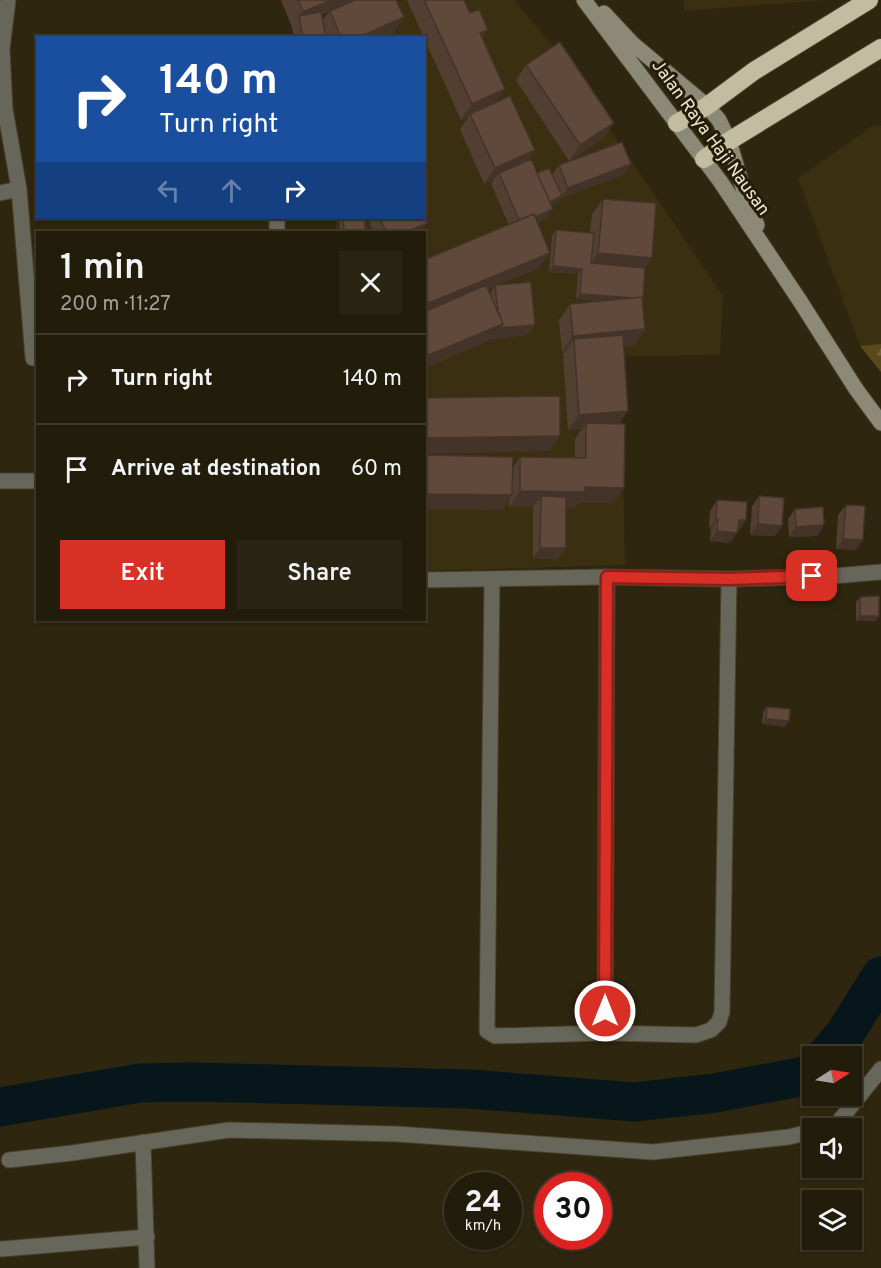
<!DOCTYPE html>
<meta charset="utf-8">
<style>
body{margin:0;font-family:Overpass,sans-serif;background:#2a2513;color:#f1f3f6;height:100vh;display:flex;flex-direction:column;font-size:22px;white-space:nowrap}
*{box-sizing:border-box;margin:0}
p{font-size:20px;color:#a2a19c}
.icon{flex:none;width:33px;height:33px;fill:none;stroke:currentColor;stroke-width:2;stroke-linecap:round;stroke-linejoin:round}
.map{position:relative;flex:1;overflow:hidden}
.panel{position:absolute;left:36px;top:231px;width:390px;height:390px;display:flex;flex-direction:column;background:#221c0a;border-radius:0px;box-shadow:0 2px 4px #0004,0 0 0 2px #3f3a2b}
.panel>*{flex:none}
.guide{position:absolute;left:36px;top:36px;width:390px;height:183px;border-radius:0px;box-shadow:0 2px 4px #0004,0 0 0 2px #3f3a2b;background:#1a4fa0;color:#fff;overflow:hidden}
.needle{width:39px;rotate:78deg}
.tools{position:absolute;left:802px;top:1046px;display:grid;gap:12px}
.tools a{display:grid;place-items:center;width:60px;height:60px;border-radius:0px;background:#221c0a;box-shadow:0 2px 4px #0004,0 0 0 2px #3f3a2b;font-size:30px}
.speed{position:absolute;left:444px;top:1172px;display:flex;gap:12px;font-size:30px;font-weight:700;text-align:center}
.speed>*{display:grid;place-content:center;width:78px;height:78px;border-radius:50%;background:#221c0a;box-shadow:0 2px 4px #0004,0 0 0 2px #3f3a2b;line-height:1}
.speed small{font-size:15px;font-weight:400}
.speed .limit{border:9px solid #d22;background:#fff;color:#111}
.pin{position:absolute;display:grid;place-items:center;width:51px;height:51px;color:#fff;margin:-26px;border-radius:12px;box-shadow:0 3px 9px #0006}
.me{position:absolute;width:66px;margin:-33px;rotate:0deg;stroke-linejoin:round;filter:drop-shadow(0 0 4px #0008)}
.turn{display:flex;align-items:center;gap:21px;height:126px;padding:0 24px;font-size:27px}
.turn .icon{width:78px;height:78px;stroke-width:2.5}
.turn b{display:block;font-size:42px;line-height:51px}
.lanes{display:flex;align-items:center;height:57px;padding:0 24px;background:#0003;justify-content:center;gap:30px;direction:ltr}
.lanes .off{opacity:.35}
.round{display:grid;place-items:center;flex:none;width:63px;height:63px;border-radius:0px;background:#2a2513}
.headline{display:flex;align-items:center;justify-content:space-between;height:102px;padding:0 24px}
h1{font-size:36px;font-weight:600;line-height:45px}
.action{display:flex;gap:12px;margin-top:auto;padding:12px 24px}
.action a{flex:1;height:69px;border-radius:0px;background:#d93025;color:#fff;font-size:24px;font-weight:600;line-height:69px;text-align:center}
.action a+a{background:#2a2513;color:#f1f3f6}
ul{padding:0;list-style:none}
li{display:flex;align-items:center;gap:18px;height:90px;padding:0 24px;border-top:2px solid #3f3a2b}
li div{flex:1}
li b{display:block;font-size:22px}
li em{font-style:normal}
.map>svg:first-child{display:block}
.built{fill:#3a2f10}
.forest{fill:url(#forest-firs)}
.lines{fill:none;stroke-linecap:round;stroke-linejoin:round}
.river{stroke:#07161a;stroke-width:39}
.street-casing{stroke:#49412a;stroke-width:17}
.secondary-casing{stroke:#49412a;stroke-width:17}
.highway-casing{stroke:#49412a;stroke-width:20}
.street{stroke:#67665a;stroke-width:15}
.secondary{stroke:#8c8977;stroke-width:15}
.highway{stroke:#c2bda1;stroke-width:18}
.wall{fill:#533f32;fill-rule:evenodd}
.shaded-wall{fill:#433329}
.building{fill:#60493a;stroke:#433329;stroke-width:1.5}
.route-casing{stroke:#8d1f18;stroke-width:15}
.route{stroke:#d93025;stroke-width:10}
.labels{text-anchor:middle;dominant-baseline:central;stroke-width:6;stroke-linejoin:round;paint-order:stroke}
.street-label{font-size:18px;fill:#ece6d8;stroke:#251c05}
</style>
<div class="map">
<svg width="881" height="1268" viewBox="0 0 881 1268">
<defs>
<pattern id="forest-firs" width="22" height="20" patternUnits="userSpaceOnUse" patternTransform="scale(1.5)"><rect width="22" height="20" fill="#5a491b"/><path d="M5 1l3.5 6h-7zM16 11l3.5 6h-7z" fill="#72633b"/></pattern>
</defs>
<rect width="100%" height="100%" fill="#2e260e"/>
<path class="built" d="M358 0H514L557 51 723 296 720 355 621 356 625 565 425 571 424 232H336V218H424V38L318 37 315 20Z
M684 0H825L684 11Z
M874 125 881 126V344L860 346 798 178Z"/>
<path class="forest" d="M881 344V372L860 346Z"/>
<g class="lines">
<path class="river" d="M826 1056 844 1035 881 976
M0 1107 140 1083 192 1082 470 1089 635 1102 715 1093 810 1075 813 1072"/>
<defs>
<path id="street" d="M8 0 2 49 5 109 19 189 33 358 38 359
M0 193 19 189
M277 218V232
M0 481H38
M492 579 487 1031 495 1036 605 1033 696 1035 711 1030 719 1022 722 1012 729 579
M424 580 607 577 729 579 833 576 881 572
M605 1033 607 577
M824 1128 836 1125 881 1069
M143 1142 147 1268
M9 1160 72 1153 229 1130 397 1134 653 1152 789 1137 813 1131
M2 1249 147 1237"/>
<path id="secondary" d="M584 0 720 181 800 301 856 389 881 423
M604 13 633 44 707 106 719 120 729 141 746 198 757 225"/>
<path id="highway" d="M677 123 707 106 754 71 869 0
M704 159 729 141 881 48"/>
</defs>
<use href="#street" class="street-casing"/>
<use href="#secondary" class="secondary-casing"/>
<use href="#highway" class="highway-casing"/>
<use href="#street" class="street"/>
<use href="#secondary" class="secondary"/>
<use href="#highway" class="highway"/>
</g>
<path class="wall" d="M281 0H396L404 17 393 33 382 38H294L292 27ZM329 12 322 21 321 15Z
M407 0H464L505 89 496 102 535 150 528 160 537 173 552 175 559 165 623 175 561 198 558 202 551 205 546 219 538 223 539 268 498 285 528 335 492 339 424 368 509 225 491 184 494 179 484 184 460 129 469 116 461 120 424 38ZM494 287 490 293 488 289Z
M526 65 614 123 603 138 569 161 516 80Z
M603 199 652 258 645 268 642 299 645 329 635 345 623 346 619 424 613 503H578L574 508 566 507 558 559 533 558V507H509V499L502 510 513 468 520 457H575V439L582 429 568 430 563 354 565 351 562 352 559 320 570 304 602 301 576 299 578 274 549 272 552 235 556 230 590 233 592 214Z
M339 218H365V232H340Z
M369 218H424L420 232H374L368 219Z
M759 496 775 536 750 535 752 507Z
M717 500 739 531H738L730 543 710 541 711 530 709 529 710 511Z
M846 505 856 550 836 549 838 515Z
M795 509 824 525 817 536 789 537 788 519Z
M860 597 879 616 876 621H856V602Z
M767 707 789 721 785 727 762 724 763 712Z"/>
<path class="shaded-wall" d="M331 0H358L301 23 299 16 303 12Z
M404 17 393 33 382 38H357Z
M488 30 477 45 480 33Z
M505 89 494 105 470 114 469 116 461 120 472 104Z
M614 123 603 138 569 161 580 145Z
M535 150 524 166 499 173 494 179 484 184 495 168Z
M631 164 623 175 561 198 558 202 541 209 545 204 561 197 568 188Z
M553 209 546 219 513 234 521 223Z
M427 223 420 232H407Z
M550 253 539 268 424 316V305Z
M598 253 652 258 641 273 588 268Z
M553 266 582 269 578 274 549 272Z
M580 294 643 299 639 304 576 299Z
M503 324 535 325 528 335 492 339 424 368V357Z
M645 329 635 345 575 350 574 339 565 351 562 352 573 336Z
M628 411 617 426 586 423 582 429 568 430 579 415Z
M560 436 550 451 424 454V438Z
M585 487 624 488 613 503H578L574 508 541 507V496L533 507H509L520 491Z
M424 494 512 495 502 510 424 509Z
M716 519H718L711 530 709 529Z
M739 520H746L739 531H731Z
M758 524 782 526 775 536 750 535Z
M824 525 817 536 789 537 796 527Z
M717 531 737 533 730 543 710 541Z
M843 539 863 540 856 550 836 549Z
M540 548H566L558 559 533 558Z
M860 616H879L876 621H856Z
M766 719 789 721 785 727 762 724Z"/>
<path class="building" d="M298 0H331L303 12Z
M355 0H396L404 17 357 38H341L330 11Z
M424 0H464L470 13 479 9 488 30 480 33 505 89 472 104Z
M321 12 326 38H303L299 16Z
M560 42 614 123 580 145 526 65Z
M510 96 535 150 495 168 470 114Z
M622 142 631 164 568 188 559 165Z
M531 159 553 209 535 217 534 214 519 220 499 173Z
M549 168 562 196 550 202 537 173Z
M603 199 656 203 652 258 598 253Z
M534 214 550 253 424 305V260Z
M343 218H365V232H344Z
M379 218H424L427 223 407 232H387Z
M556 230 594 233 591 263 645 268 643 299 642 297 635 298 580 294 582 269 553 266Z
M531 282 535 325 499 328 503 324 498 311 495 285Z
M486 285 503 324 424 357V312Z
M642 297 645 329 573 336 570 304Z
M623 335 628 411 579 415 574 339Z
M560 396V436L424 438V398Z
M586 423 625 424 624 488 585 487V492L520 491V457L586 458Z
M424 455 513 457 512 495 424 494Z
M541 496 566 497V548H540Z
M759 496 784 498 782 526 758 524Z
M717 500 747 502 746 520H739L737 533 717 531 718 519H716Z
M846 505 865 506 863 540 843 539Z
M823 507 824 525 796 527 795 509Z
M879 596V616H860V597Z
M767 707 790 709 789 721 766 719Z"/>
<g class="lines">
<defs>
<path id="route" d="M605 1011 607 577 729 579 812 576"/>
</defs>
<use href="#route" class="route-casing"/>
<use href="#route" class="route"/>
</g>
<g class="labels">
<g class="street-label">
<text transform="translate(710 138) rotate(54)">Jalan Raya Haji Nausan</text>
</g>
</g>
</svg>
<div class="tools">
<a><svg class="needle" viewBox="-14 -14 28 28"><path d="M0-13l5 13h-10z" fill="#e53935"/><path d="M0 13l5-13h-10z" fill="#a2a19c"/></svg></a>
<a><svg class="icon" aria-label="sound" viewBox="0 0 24 24"><path d="M4 9h4l5-4v14l-5-4H4zM17 9q2 3 0 6"/></svg></a>
<a><svg class="icon" aria-label="layers" viewBox="0 0 24 24"><path d="M12 4l9 5-9 5-9-5zM3 14l9 5 9-5"/></svg></a>
</div>
<div class="speed"><div>24<small>km/h</small></div><div class="limit">30</div></div>
<div class="pin" style="left:812px;top:576px;background:#d93025"><svg class="icon" aria-label="arrive" viewBox="0 0 24 24"><path d="M6 21V4h12l-3 4 3 4H6"/></svg></div>
<svg class="me" style="left:605px;top:1011px" viewBox="-20 -20 40 40"><circle r="17" fill="#d93025" stroke="#fff" stroke-width="3"/><path d="M0-11L8 9 0 5-8 9z" fill="#fff"/></svg>
<div class="guide">
<div class="turn"><svg class="icon" aria-label="right" viewBox="0 0 24 24"><path d="M7 20v-9h11M14 6l5 5-5 5"/></svg><div><b>140 m</b>Turn right</div></div>
<div class="lanes"><svg class="icon off" aria-label="left" viewBox="0 0 24 24"><path d="M17 20v-9H6M10 6l-5 5 5 5"/></svg><svg class="icon off" aria-label="ahead" viewBox="0 0 24 24"><path d="M12 20V5M6 11l6-6 6 6"/></svg><svg class="icon" aria-label="right" viewBox="0 0 24 24"><path d="M7 20v-9h11M14 6l5 5-5 5"/></svg></div>
</div>
<section class="panel">
<div class="headline"><div><h1>1 min</h1><p>200 m · 11:27</p></div><a class="round"><svg class="icon" aria-label="close" viewBox="0 0 24 24"><path d="M6 6l12 12M18 6L6 18"/></svg></a></div>
<ul>
<li><svg class="icon" aria-label="right" viewBox="0 0 24 24"><path d="M7 20v-9h11M14 6l5 5-5 5"/></svg><div><b>Turn right</b></div><em>140 m</em></li>
<li><svg class="icon" aria-label="arrive" viewBox="0 0 24 24"><path d="M6 21V4h12l-3 4 3 4H6"/></svg><div><b>Arrive at destination</b></div><em>60 m</em></li>
</ul>
<div class="action"><a>Exit</a><a>Share</a></div>
</section>
</div>
